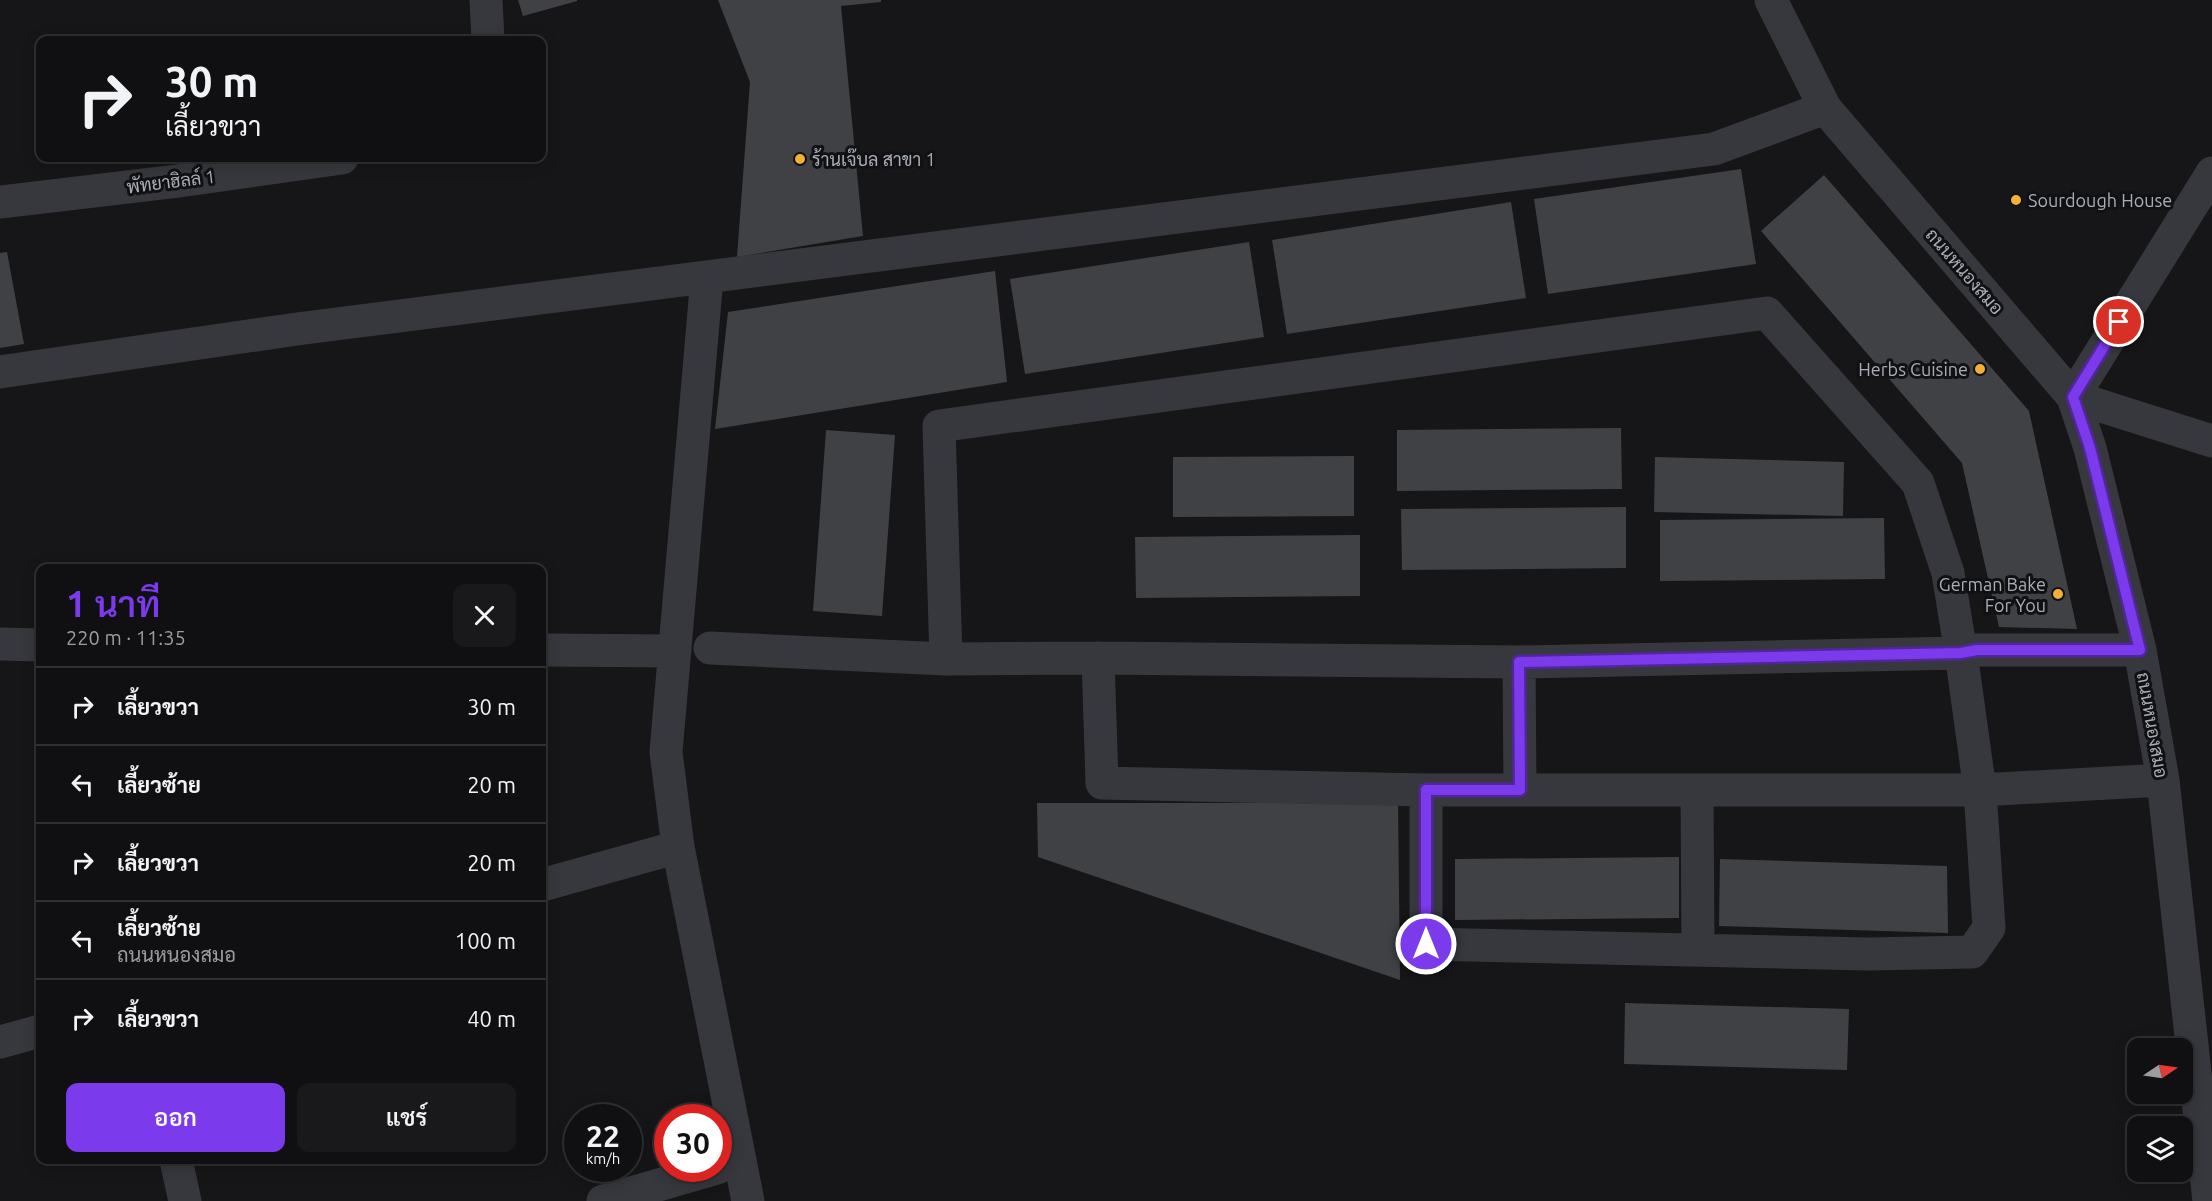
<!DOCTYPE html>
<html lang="th">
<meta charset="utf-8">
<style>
body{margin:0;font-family:Ubuntu,Sarabun,sans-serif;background:#19191b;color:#f1f3f6;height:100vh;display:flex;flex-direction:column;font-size:22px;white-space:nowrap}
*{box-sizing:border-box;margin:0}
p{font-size:20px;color:#9c9d9f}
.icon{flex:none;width:33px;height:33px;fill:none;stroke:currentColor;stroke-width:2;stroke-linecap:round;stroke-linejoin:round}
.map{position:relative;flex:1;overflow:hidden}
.details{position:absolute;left:36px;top:564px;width:510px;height:600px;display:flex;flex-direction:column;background:#101012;border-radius:12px;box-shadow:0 3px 15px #0003,0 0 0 2px #303032}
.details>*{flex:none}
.top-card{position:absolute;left:36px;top:36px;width:510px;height:126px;border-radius:12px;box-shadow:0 3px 15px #0003,0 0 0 2px #303032;background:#101012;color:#f1f3f6;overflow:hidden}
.needle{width:39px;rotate:77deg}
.fabs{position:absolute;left:2127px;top:1038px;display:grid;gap:12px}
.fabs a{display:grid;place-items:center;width:66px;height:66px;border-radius:12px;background:#101012;box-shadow:0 3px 15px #0003,0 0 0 2px #303032;font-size:30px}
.speed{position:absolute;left:564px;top:1104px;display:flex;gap:12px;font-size:30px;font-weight:700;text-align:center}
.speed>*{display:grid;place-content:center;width:78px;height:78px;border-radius:50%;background:#101012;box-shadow:0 3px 15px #0003,0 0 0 2px #303032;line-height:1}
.speed small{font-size:15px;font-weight:400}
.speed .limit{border:9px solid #d22;background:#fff;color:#111}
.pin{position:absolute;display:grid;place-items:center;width:51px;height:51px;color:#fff;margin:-26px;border:3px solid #fff;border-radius:50%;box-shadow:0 2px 6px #0007}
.me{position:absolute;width:66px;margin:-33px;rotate:0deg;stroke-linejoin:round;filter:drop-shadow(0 0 4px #0008)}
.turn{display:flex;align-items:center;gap:21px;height:126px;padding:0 30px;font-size:27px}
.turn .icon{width:78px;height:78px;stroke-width:2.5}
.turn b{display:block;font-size:42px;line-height:51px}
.round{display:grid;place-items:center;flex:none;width:63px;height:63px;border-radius:12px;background:#19191b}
.head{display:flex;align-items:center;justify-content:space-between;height:102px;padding:0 30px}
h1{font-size:36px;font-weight:600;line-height:45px;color:#7c3aed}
.primary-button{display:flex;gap:12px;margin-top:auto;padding:12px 30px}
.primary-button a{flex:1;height:69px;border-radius:12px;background:#7c3aed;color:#fff;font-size:24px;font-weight:600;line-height:69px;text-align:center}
.primary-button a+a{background:#19191b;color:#f1f3f6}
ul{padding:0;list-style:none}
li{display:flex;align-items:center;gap:18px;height:78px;padding:0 30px;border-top:2px solid #303032}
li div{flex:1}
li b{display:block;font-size:22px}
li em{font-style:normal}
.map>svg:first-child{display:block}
.building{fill:#404145}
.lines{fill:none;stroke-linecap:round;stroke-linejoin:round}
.minor{stroke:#37383d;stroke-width:33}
.route-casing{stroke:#51269a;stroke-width:15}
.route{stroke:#7c3aed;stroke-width:10}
.poi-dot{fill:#f2b134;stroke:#111113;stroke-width:2}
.labels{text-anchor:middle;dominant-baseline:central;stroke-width:6;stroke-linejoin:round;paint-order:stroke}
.poi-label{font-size:18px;fill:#a8adb8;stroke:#111113;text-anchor:start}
.street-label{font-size:18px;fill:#a8adb8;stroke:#111113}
</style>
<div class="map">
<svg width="2212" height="1201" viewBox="0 0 2212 1201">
<rect width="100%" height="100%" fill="#161618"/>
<path class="building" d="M518 0H577V1L523 16Z
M718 0H881V2L841 6 863 236 737 257 750 82Z
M1741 169 1756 264 1548 294 1534 199Z
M1824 175 2029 411 2077 629 1999 627 1962 463 1761 231Z
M1511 202 1526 298 1287 334 1272 240Z
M1249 242 1264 337 1025 374 1010 279Z
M7 252 24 344 0 348V253Z
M995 271 1007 382 715 429 728 312Z
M1621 428 1622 489 1397 491V430Z
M826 430 895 435 882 616 813 611Z
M1354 456V516L1173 517V457Z
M1655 457 1844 462 1843 516 1654 512Z
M1626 507V568L1402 570 1401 509Z
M1884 518 1885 579 1660 581V520Z
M1360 535V596L1136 598 1135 537Z
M1037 803H1398L1400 980 1038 857Z
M1679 857V918L1455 920V859Z
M1720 859 1947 866 1948 933 1719 926Z
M1625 1003 1849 1009 1847 1070 1624 1064Z"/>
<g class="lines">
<path class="minor" d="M486 0 488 40
M1771 0 1825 108 2073 397 2090 448 2140 650 2163 780 2209 1201
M2212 173 2073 397 2212 441
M0 202 178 181 342 158
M707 277 666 752 678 847 748 1201
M0 372 297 329 1714 149 1825 108
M1 644 40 645
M710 648 946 659 1098 658 1519 662 1961 653 1977 650H2140
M542 650 675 651
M1098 658 1102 783 1426 790H1980L2163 780
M946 659 939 426 1767 313 1918 483 1948 573 1961 653 1980 790 1989 928 1972 952 1868 954 1426 944V790
M1519 662 1520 790
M1697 790 1698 950
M542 885 678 847
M0 1042 40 1031
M176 1160 185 1201
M603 1201 717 1168"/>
</g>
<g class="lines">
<defs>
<path id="route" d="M1426 944V790H1520L1519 662 1961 653 1977 650H2140L2090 448 2073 397 2119 322"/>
</defs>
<use href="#route" class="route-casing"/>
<use href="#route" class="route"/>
</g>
<g class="poi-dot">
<circle cx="800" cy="159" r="6"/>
<circle cx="2016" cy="200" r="6"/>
<circle cx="1980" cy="369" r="6"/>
<circle cx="2058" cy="594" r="6"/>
</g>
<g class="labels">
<g class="poi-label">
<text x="812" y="159">ร้านเจ๊บล สาขา 1</text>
<text x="2028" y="200">Sourdough House</text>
<text x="1968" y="369" text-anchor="end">Herbs Cuisine</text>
<text x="2046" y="584" text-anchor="end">German Bake<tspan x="2046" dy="21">For You</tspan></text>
</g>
<g class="street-label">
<text transform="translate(171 181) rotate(-7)">พัทยาฮิลล์ 1</text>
<text transform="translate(1965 271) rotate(49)">ถนนหนองสมอ</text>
<text transform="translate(2153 725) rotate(80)">ถนนหนองสมอ</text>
</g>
</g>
</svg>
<div class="fabs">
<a><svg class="needle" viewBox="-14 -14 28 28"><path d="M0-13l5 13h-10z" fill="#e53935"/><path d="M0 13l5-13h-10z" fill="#9c9d9f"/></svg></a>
<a><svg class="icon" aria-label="layers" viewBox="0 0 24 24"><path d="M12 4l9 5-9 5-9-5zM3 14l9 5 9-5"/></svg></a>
</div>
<div class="speed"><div>22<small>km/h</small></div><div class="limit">30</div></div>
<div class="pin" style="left:2119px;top:322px;background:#d93025"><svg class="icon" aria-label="arrive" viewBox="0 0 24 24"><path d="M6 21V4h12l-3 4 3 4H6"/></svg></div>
<svg class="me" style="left:1426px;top:944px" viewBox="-20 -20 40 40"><circle r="17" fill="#7c3aed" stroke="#fff" stroke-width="3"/><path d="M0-11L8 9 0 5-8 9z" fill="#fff"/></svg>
<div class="top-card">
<div class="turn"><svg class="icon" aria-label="right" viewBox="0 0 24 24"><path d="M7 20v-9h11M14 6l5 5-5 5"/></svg><div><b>30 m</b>เลี้ยวขวา</div></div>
</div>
<section class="details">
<div class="head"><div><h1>1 นาที</h1><p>220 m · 11:35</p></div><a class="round"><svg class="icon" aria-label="close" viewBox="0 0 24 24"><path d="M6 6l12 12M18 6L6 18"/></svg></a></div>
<ul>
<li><svg class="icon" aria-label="right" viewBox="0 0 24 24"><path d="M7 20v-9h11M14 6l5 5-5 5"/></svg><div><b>เลี้ยวขวา</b></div><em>30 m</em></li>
<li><svg class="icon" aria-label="left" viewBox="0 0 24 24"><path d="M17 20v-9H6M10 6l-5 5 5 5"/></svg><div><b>เลี้ยวซ้าย</b></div><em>20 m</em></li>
<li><svg class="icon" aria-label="right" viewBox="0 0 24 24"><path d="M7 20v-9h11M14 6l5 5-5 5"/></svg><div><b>เลี้ยวขวา</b></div><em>20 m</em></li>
<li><svg class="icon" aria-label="left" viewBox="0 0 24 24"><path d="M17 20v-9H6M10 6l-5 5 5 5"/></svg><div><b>เลี้ยวซ้าย</b><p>ถนนหนองสมอ</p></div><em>100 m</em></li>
<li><svg class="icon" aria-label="right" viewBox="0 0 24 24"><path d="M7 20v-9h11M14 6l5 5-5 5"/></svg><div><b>เลี้ยวขวา</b></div><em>40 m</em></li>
</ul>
<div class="primary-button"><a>ออก</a><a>แชร์</a></div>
</section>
</div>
